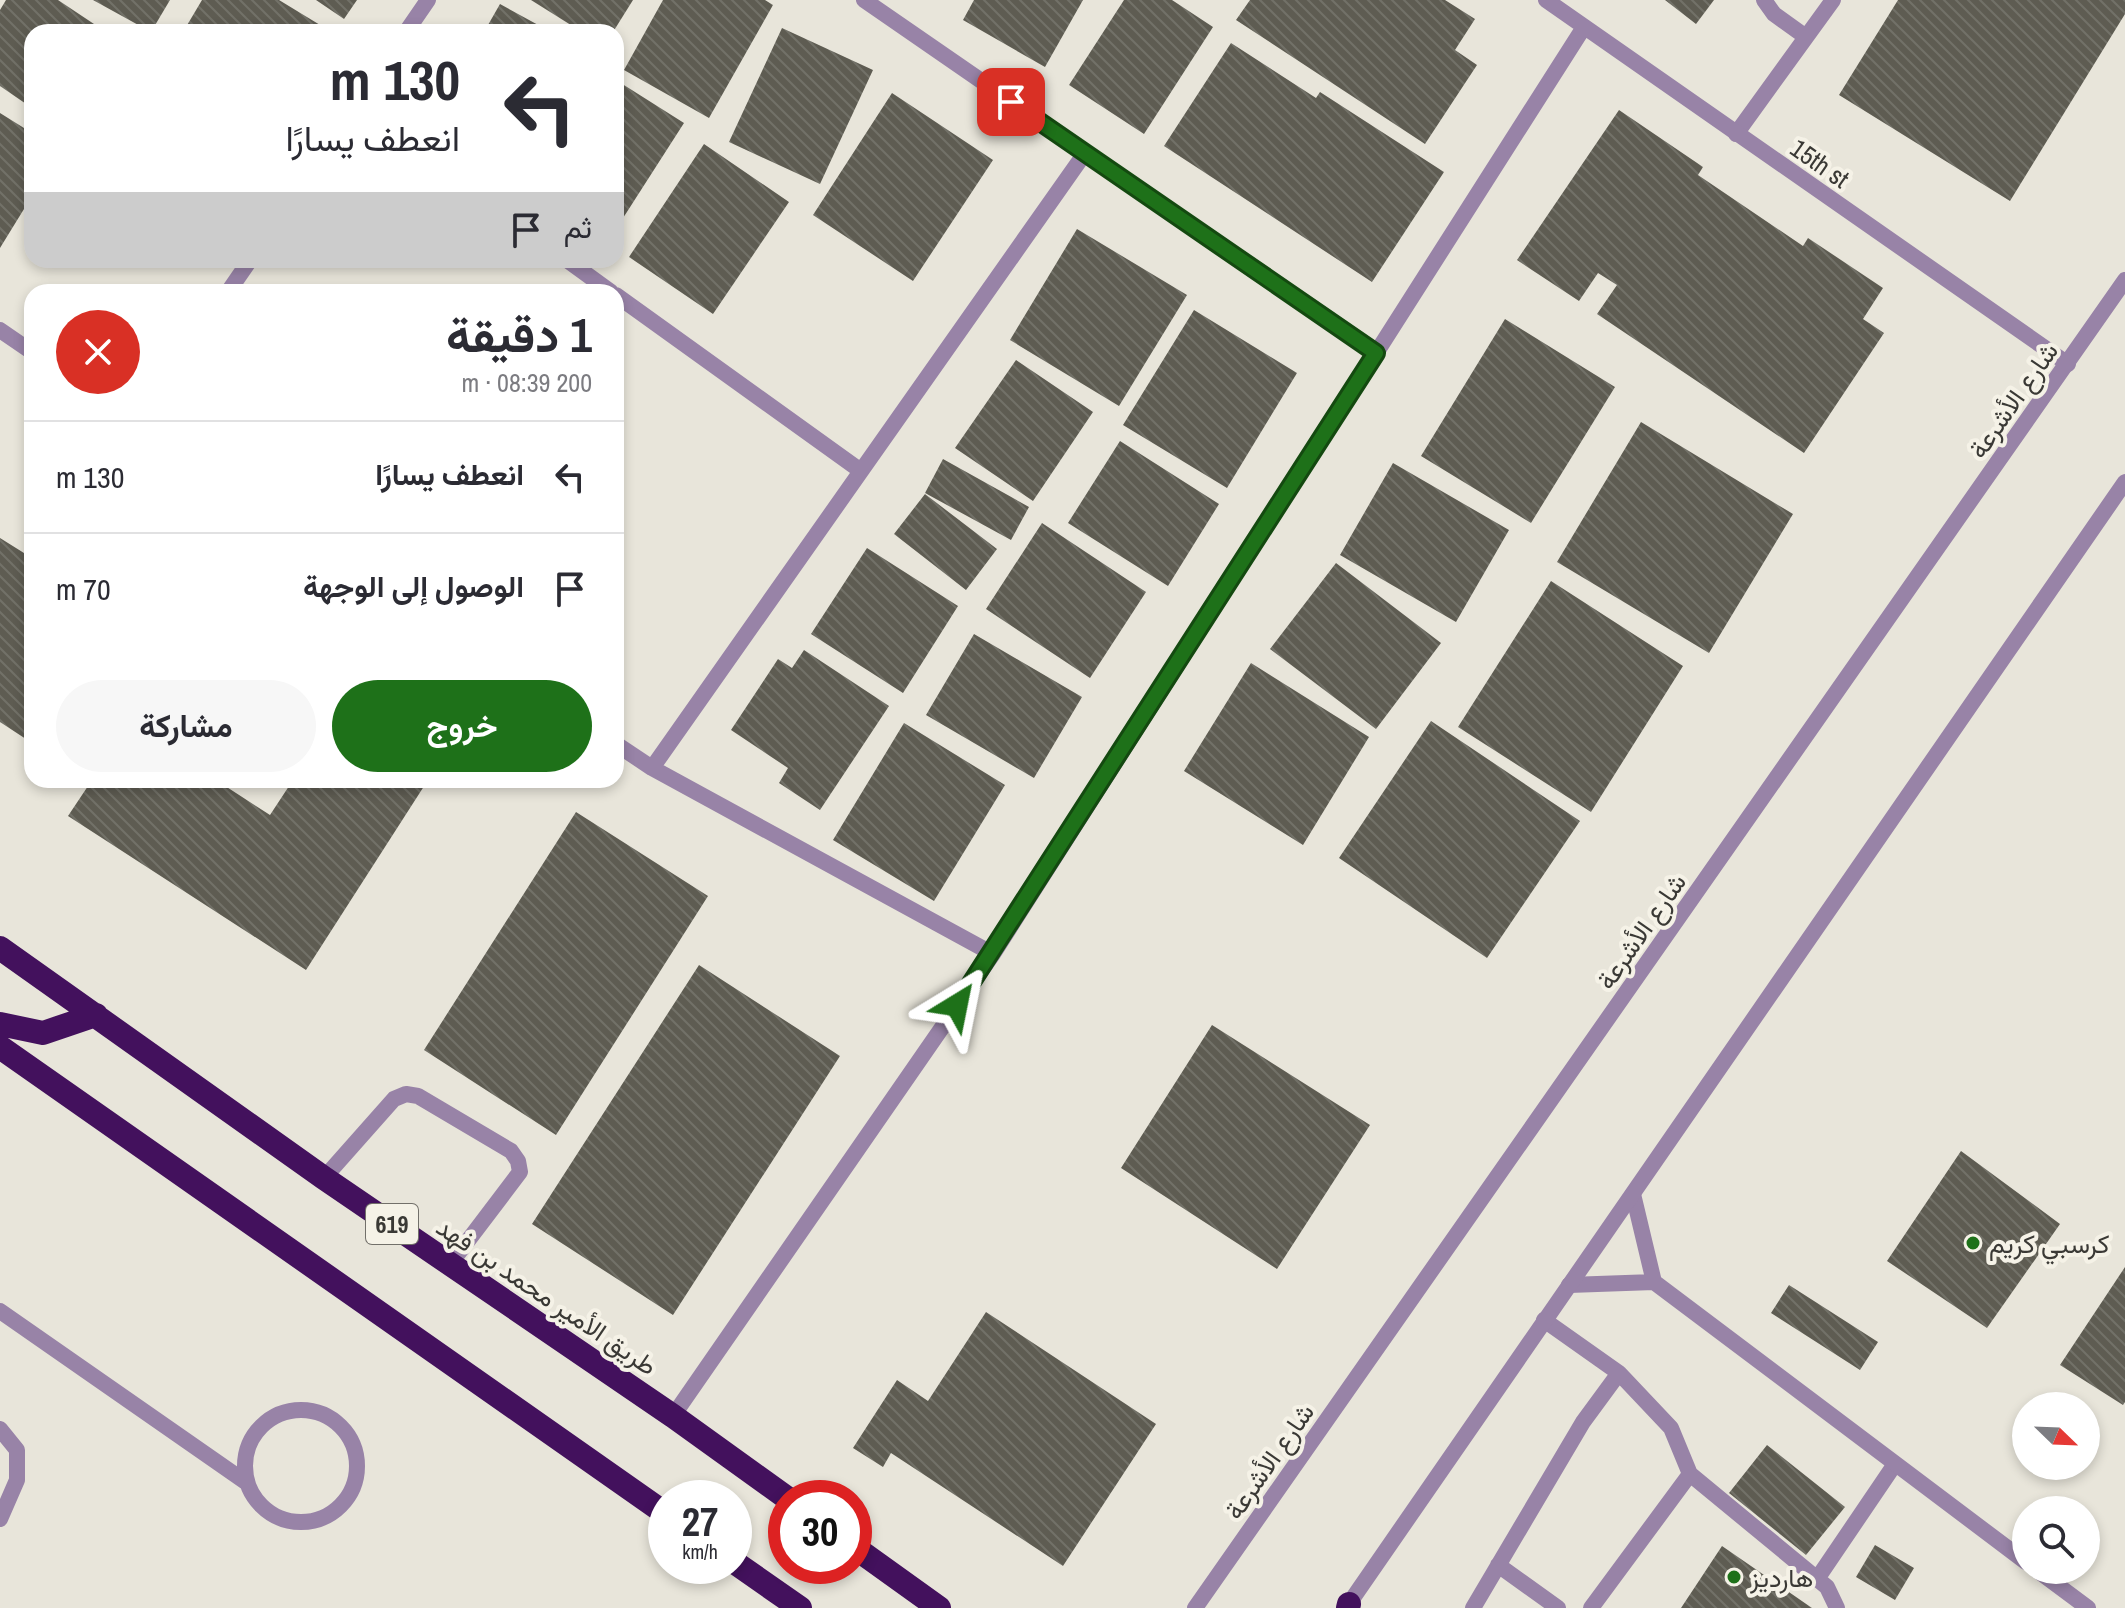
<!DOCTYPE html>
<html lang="ar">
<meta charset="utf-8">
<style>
body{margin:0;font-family:"Archivo Narrow",Vazirmatn,sans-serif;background:#f7f7f7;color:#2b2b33;direction:rtl;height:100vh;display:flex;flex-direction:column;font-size:30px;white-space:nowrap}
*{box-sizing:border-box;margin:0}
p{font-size:26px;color:#7c7c81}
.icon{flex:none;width:44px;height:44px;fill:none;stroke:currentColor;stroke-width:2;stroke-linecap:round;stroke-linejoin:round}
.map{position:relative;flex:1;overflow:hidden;direction:ltr}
.panel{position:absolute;left:24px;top:284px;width:600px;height:504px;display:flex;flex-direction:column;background:#fff;border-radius:24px;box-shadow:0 4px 12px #0003;direction:rtl}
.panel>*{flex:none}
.hud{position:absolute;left:24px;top:24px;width:600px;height:244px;border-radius:24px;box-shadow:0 4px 12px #0003;direction:rtl;background:#fff;color:#2b2b33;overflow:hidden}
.needle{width:52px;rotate:113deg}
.controls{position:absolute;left:2012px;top:1392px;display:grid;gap:16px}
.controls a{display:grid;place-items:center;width:88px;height:88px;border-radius:50%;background:#fff;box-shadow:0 4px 12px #0003;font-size:40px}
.speed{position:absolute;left:648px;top:1480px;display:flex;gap:16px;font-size:40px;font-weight:700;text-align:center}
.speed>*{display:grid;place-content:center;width:104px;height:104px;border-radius:50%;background:#fff;box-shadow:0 4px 12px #0003;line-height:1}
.speed small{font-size:20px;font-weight:400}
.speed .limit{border:12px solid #d22;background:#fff;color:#111}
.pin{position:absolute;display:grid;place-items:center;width:68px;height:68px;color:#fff;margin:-34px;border-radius:16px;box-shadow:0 4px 12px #0006}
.me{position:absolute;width:88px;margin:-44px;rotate:35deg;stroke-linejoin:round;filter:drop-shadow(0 0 6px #0008)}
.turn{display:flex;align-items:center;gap:28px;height:168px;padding:0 32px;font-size:36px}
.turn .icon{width:104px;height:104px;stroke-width:2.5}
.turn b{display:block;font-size:56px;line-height:68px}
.then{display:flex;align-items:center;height:76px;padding:0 32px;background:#0003;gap:16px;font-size:30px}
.round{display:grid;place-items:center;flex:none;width:84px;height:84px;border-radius:42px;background:#f7f7f7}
.summary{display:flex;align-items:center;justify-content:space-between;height:136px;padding:0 32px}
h1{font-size:48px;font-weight:700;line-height:60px}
.cta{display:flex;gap:16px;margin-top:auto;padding:16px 32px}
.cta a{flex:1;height:92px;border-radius:48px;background:#1e7119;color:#fff;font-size:32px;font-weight:700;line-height:92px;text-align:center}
.cta a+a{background:#f7f7f7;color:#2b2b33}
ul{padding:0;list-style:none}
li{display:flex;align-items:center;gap:24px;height:112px;padding:0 32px;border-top:2px solid #e1e1e2}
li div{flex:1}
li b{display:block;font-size:30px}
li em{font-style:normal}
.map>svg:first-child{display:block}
.building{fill:url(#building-back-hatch)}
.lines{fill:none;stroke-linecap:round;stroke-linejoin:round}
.service{stroke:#9883a7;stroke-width:16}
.minor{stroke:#9883a7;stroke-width:16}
.tertiary{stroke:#9883a7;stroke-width:16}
.motorway{stroke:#43115d;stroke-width:24}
.route-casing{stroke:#144910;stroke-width:20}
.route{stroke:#1e7119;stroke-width:14}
.poi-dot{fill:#1e7119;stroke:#f5f2e7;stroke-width:3}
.labels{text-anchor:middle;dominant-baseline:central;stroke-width:8;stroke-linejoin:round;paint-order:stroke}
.shield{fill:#f5f2e7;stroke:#72706a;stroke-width:2}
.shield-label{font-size:24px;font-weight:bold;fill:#3a3935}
.street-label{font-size:26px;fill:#3a3935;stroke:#f5f2e7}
.poi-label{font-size:26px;fill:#3a3935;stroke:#f5f2e7;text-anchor:start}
</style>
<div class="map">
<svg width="2125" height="1608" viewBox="0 0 2125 1608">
<defs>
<pattern id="building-back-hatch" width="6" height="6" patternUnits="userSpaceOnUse" patternTransform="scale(2)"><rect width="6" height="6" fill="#5e5c52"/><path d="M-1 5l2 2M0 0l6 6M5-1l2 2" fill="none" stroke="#727168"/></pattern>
</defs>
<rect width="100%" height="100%" fill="#e8e5da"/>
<path class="building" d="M6 0H58L106 32H32V108L0 86V10Z
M93 0H170L151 32Z
M202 0H279L325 28 323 32H183Z
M316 0H357L344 19Z
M531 0H633L613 32H582Z
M663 0H765L773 5 709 118 624 70Z
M974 0H1083L1045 67 963 20Z
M1124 0H1172L1213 27 1144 134 1069 85Z
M1250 0H1445L1475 19 1455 50 1477 65 1425 144 1236 20Z
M1665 0H1714L1696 24Z
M1898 0H2125V14L2010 201 1839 95Z
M500 4 551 32H484Z
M782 28 873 70 820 184 729 142Z
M1231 43 1316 98 1320 92 1444 172 1372 282 1164 146Z
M616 80 684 123 616 229Z
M892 93 993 160 913 281 813 215Z
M1619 110 1703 167 1698 175 1803 246 1808 238 1883 288 1863 319 1884 333 1804 453 1597 314 1617 285 1598 273 1579 301 1517 260Z
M0 113 32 133V196L0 248Z
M704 144 789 202 713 314 629 257Z
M1077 229 1187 295 1119 406 1010 340Z
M1194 310 1297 373 1227 488 1123 425Z
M1505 319 1615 387 1531 523 1421 456Z
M1016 360 1093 412 1033 501 955 448Z
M1641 422 1793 514 1709 653 1557 562Z
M1120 441 1219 504 1168 586 1068 523Z
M943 459 1029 507 1011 540 925 493Z
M1393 463 1509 530 1456 622 1340 555Z
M925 494 997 549 966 590 894 534Z
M1042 523 1146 592 1090 678 986 609Z
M0 538 32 558V743L0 722Z
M867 548 958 606 903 693 811 634Z
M1336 563 1441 643 1376 729 1270 649Z
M1551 581 1683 666 1591 812 1458 727Z
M974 634 1082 697 1034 778 926 715Z
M804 650 889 706 820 810 779 783 788 768 731 730 778 659 792 668Z
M1251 663 1369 737 1303 845 1184 771Z
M1431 721 1580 821 1487 958 1339 858Z
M904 723 1005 785 934 901 833 840Z
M92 780H216L270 815 293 780H428L306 970 68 816Z
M576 812 708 896 556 1135 424 1050Z
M699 965 840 1056 673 1315 532 1224Z
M1212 1025 1370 1125 1277 1269 1121 1168Z
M1961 1151 2060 1224 1987 1328 1887 1261Z
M2125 1267V1402L2123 1405 2060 1365Z
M1789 1285 1878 1342 1860 1370 1771 1313Z
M986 1312 1156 1424 1063 1566 891 1453 883 1467 853 1448 897 1380 928 1401Z
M1767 1445 1845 1507 1806 1555 1729 1493Z
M1875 1545 1914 1568 1895 1600 1856 1577Z
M1722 1546 1812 1608H1681Z"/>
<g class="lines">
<path class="service" d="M1764 0 1774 14 1806 37
M1736 134 1833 0
M324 1178 394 1099 406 1094 418 1096 511 1151 518 1161 520 1172 451 1263
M1690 1474 1827 1587 1837 1608
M1498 1565 1558 1608
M1817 1579 1895 1464
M1473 1608 1583 1422 1619 1373 1544 1320
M1591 1608 1690 1474 1671 1428 1619 1373"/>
<path class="minor" d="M864 0 1376 353
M1546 0 2068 364
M406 32 428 0
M567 260 611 292
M228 292 250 260
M616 295 861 471
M0 330 32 352
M616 744 652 768 993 954
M652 768 1085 153
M1654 1282 2026 1562
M1569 1285 1654 1282 1633 1194
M0 1311 247 1483
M245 1466a56 56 0 1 1 112 0a56 56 0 1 1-112 0Z
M673 1416 993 954 1584 27
M0 1429 17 1450V1480L0 1519
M2037 1570 2088 1608"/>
<path class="tertiary" d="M1195 1608 2125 280
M1346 1608 2125 482"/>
<path class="motorway" d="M0 948 324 1178 673 1416 787 1498
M0 1024 43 1033 96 1015
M0 1047 666 1514
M854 1547 939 1608
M734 1562 800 1608
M1348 1608 1349 1604"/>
</g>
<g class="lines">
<defs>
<path id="route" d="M957 1005 1376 353 1011 102"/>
</defs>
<use href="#route" class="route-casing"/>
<use href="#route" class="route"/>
</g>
<g class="poi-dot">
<circle cx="1973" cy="1243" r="8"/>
<circle cx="1734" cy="1577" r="8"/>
</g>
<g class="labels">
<rect class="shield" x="366" y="1204" width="52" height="40" rx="6"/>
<g class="shield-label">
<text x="392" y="1224">619</text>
</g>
<g class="street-label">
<text transform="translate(1820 163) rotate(35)">15th st</text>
<text transform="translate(2013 400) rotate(-55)">شارع الأشرعة</text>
<text transform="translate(1641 931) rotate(-55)">شارع الأشرعة</text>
<text transform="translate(547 1296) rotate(34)">طريق الأمير محمد بن فهد</text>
<text transform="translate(1269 1461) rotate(-55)">شارع الأشرعة</text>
</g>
<g class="poi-label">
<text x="1989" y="1243">كرسبي كريم</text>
<text x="1750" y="1577">هارديز</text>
</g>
</g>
</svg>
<div class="controls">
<a><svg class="needle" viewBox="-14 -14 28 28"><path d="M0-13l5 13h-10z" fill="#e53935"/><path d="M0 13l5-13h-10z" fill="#7c7c81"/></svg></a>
<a><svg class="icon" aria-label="search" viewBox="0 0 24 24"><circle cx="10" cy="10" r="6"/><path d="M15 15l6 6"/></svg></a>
</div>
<div class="speed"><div>27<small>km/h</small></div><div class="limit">30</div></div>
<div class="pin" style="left:1011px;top:102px;background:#d93025"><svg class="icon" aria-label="arrive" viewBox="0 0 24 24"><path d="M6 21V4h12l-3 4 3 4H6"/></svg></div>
<svg class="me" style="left:957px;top:1005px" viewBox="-20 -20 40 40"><path d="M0-17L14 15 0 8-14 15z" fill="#1e7119" stroke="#fff" stroke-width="4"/></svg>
<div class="hud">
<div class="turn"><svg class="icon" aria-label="left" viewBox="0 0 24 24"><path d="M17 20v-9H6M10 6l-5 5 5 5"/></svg><div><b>130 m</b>انعطف يسارًا</div></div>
<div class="then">ثم<svg class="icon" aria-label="arrive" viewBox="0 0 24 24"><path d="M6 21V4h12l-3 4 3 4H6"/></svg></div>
</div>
<section class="panel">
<div class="summary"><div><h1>1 دقيقة</h1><p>200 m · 08:39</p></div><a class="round" style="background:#d93025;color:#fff"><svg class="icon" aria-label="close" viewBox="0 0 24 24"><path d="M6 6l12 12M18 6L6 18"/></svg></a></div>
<ul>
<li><svg class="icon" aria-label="left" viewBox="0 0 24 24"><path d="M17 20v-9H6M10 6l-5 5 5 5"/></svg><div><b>انعطف يسارًا</b></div><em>130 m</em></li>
<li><svg class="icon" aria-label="arrive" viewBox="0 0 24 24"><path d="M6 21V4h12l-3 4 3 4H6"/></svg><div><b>الوصول إلى الوجهة</b></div><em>70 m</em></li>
</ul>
<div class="cta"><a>خروج</a><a>مشاركة</a></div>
</section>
</div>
